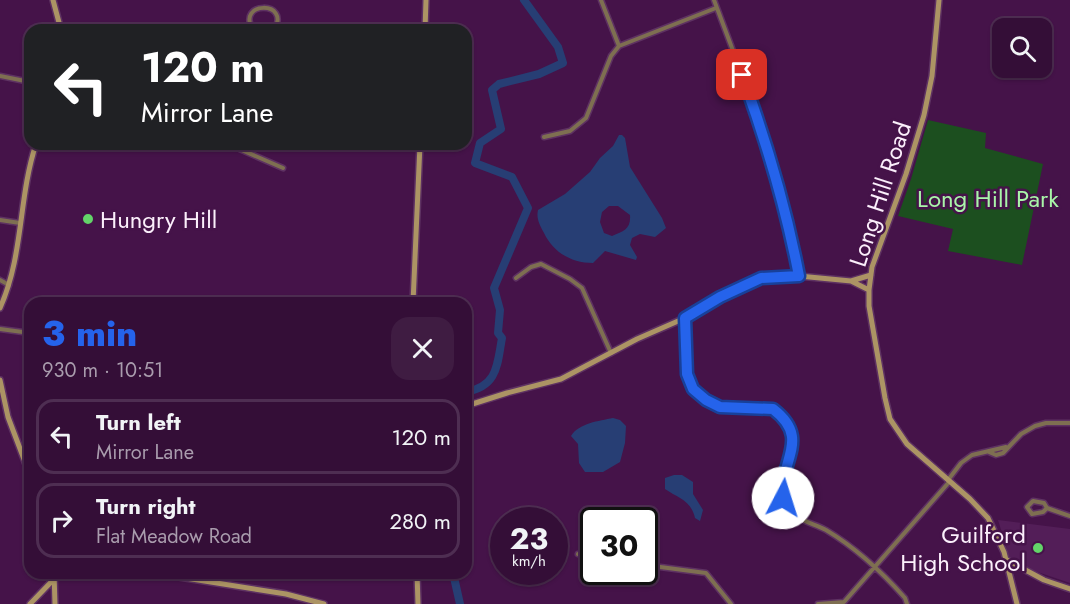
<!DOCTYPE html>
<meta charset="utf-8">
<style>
body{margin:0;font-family:Jost,sans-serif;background:#3f1c42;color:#f1f3f6;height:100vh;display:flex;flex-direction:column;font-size:22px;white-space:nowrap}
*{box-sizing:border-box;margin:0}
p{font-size:20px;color:#a99cad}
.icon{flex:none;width:33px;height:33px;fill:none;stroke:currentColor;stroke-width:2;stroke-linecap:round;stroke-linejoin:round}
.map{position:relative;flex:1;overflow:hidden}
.side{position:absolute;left:24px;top:297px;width:448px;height:282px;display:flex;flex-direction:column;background:#340e37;border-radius:18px;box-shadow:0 2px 4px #0004,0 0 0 2px #4e2e52}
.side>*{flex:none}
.banner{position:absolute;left:24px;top:24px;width:448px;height:126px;border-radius:18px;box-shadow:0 2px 4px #0004,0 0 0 2px #4e2e52;background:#202124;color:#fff;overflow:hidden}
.fabs{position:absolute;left:992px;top:18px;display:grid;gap:12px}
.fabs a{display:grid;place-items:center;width:60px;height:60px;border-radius:12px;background:#340e37;box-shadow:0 2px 4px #0004,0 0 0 2px #4e2e52;font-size:30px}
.speed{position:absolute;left:490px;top:507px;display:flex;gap:12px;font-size:30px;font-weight:700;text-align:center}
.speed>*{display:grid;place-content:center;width:78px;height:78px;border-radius:50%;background:#340e37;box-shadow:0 2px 4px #0004,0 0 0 2px #4e2e52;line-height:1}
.speed small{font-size:15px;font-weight:400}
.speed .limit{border:3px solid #111;border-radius:9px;background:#fff;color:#111}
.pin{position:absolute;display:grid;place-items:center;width:51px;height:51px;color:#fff;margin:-26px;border-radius:12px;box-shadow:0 3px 9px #0006}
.me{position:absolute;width:66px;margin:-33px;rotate:5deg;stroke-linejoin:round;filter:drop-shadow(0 0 4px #0008)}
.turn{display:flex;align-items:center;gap:21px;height:126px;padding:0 18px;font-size:27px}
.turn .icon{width:78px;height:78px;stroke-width:2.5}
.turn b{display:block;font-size:42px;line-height:51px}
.round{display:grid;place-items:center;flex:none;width:63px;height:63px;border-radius:18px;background:#3f1c42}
.summary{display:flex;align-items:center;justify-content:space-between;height:102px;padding:0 18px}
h1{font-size:36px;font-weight:800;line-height:45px;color:#2563eb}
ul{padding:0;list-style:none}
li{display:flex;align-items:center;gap:18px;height:75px;margin:0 12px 9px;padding:0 6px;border:3px solid #4e2e52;border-radius:18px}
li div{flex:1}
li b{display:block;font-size:22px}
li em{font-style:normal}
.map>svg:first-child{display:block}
.built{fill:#531e58}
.green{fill:#1c4f1f}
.water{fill:#273e74;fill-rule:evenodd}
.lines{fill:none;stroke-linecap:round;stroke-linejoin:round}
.river{stroke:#273e74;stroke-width:8}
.street-casing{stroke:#5e3262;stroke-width:7}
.secondary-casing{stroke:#5e3262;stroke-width:8}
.street{stroke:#7e6f51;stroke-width:4}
.secondary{stroke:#ac9464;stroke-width:5}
.route-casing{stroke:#184099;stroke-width:15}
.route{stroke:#2563eb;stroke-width:10}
.poi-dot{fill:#63d469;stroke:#451349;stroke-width:2}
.labels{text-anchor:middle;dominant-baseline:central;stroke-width:5;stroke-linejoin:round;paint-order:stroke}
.street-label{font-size:24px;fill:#fbeffb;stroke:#451349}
.park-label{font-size:24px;fill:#a9f5a9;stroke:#451349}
.poi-label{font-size:24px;fill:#fbeffb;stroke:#451349;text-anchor:start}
</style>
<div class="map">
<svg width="1070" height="604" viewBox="0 0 1070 604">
<rect width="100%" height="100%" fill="#451349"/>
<path class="built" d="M998 520 1070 529V583L1008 562V552Z"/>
<path class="green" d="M928 120 986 133 985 148 1043 164 1022 265 948 251 953 229 898 216 911 179Z"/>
<path class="water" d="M619 135H622L625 138 630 167 662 218 666 228 655 237 640 234 632 238 630 245 637 257 636 260 605 251 593 263C571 263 553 252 544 233 540 225 536 219 538 210L565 194 590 172 600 158 613 146ZM609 206H618L630 215C631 229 624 231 612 236L604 233 600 222 602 212Z
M613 418 620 420 626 426 625 443 620 462 603 472H585L579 463 578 444 571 436C579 423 599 421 613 418Z
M674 475H682L693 482V494L703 510 700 521 695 518C691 500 678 498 665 489V478Z"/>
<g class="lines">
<path class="river" d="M466 392C498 386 497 365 502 338L498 333 500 310 494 288 528 208 512 177 475 163 480 143 501 129 492 90 499 84 539 74 563 63 558 47 524 0
M453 573 460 604"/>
<defs>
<path id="street" d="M601 0 619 46
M714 0 759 120 793 242 799 276
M253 30C235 1 292 0 274 30
M0 76 30 82
M544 137 570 131 586 118 611 56 619 46 716 8
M228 144 283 168
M0 220 20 223
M516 278 531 267 541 264 570 279 582 288 611 353
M0 280 9 285
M685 318C686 336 684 356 687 373 688 383 694 390 701 395 706 400 714 405 721 407 744 411 773 398 788 422 803 446 776 473 783 498 785 503 789 510 793 513 802 522 815 524 826 530 856 548 882 572 905 598L907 604
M0 329 30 333
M989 452 996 455 1003 453 1021 434 1035 426 1046 423H1070
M948 480 961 463 972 455 1006 447
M1047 508 1043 512 1032 514 1027 507 1033 501 1044 503 1047 508 1070 516
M578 554 594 557
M645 565 706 573 731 604
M818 604 844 602 950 481"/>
<path id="secondary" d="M53 0 61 30
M939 0 932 76 924 115 906 174 872 267 869 290V306L885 398 890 419 907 444 970 499 988 518 1004 552 1017 604
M425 30 426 0
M851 281 871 275
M413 303 420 144
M0 308C24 254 18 199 36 144
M0 380 8 417 30 475
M466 406 507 393 561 379 637 339 685 318 720 297 761 278 799 276 851 281 869 290
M1007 560 1044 580 1070 589
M54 573 55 604
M154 573 286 594 324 604
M417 573 418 604
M30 604 55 578 65 573"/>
</defs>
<use href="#street" class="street-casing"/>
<use href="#secondary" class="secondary-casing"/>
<use href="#street" class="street"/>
<use href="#secondary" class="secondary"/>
</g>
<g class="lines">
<defs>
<path id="route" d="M742 75C766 140 786 208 799 276L761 278 720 297 685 318 687 374 693 389 706 400 720 407 773 409C812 439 779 460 783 498"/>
</defs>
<use href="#route" class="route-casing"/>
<use href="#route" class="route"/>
</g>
<g class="poi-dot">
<circle cx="88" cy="219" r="6"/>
<circle cx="1038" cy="548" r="6"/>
</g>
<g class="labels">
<g class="street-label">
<text transform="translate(880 194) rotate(-72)">Long Hill Road</text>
</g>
<g class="park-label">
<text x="988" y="198">Long Hill Park</text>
</g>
<g class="poi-label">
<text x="100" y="219">Hungry Hill</text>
<text x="1026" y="534" text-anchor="end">Guilford<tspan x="1026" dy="28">High School</tspan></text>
</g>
</g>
</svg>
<div class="fabs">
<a><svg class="icon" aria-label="search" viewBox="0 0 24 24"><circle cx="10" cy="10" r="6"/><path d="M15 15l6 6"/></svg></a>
</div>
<div class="speed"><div>23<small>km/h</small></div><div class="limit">30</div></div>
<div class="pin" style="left:742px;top:75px;background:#d93025"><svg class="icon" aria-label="arrive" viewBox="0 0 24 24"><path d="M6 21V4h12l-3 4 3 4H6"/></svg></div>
<svg class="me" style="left:783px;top:498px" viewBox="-20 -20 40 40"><circle r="19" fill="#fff"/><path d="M0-13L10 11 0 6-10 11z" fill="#2563eb"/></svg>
<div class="banner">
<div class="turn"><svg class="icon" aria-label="left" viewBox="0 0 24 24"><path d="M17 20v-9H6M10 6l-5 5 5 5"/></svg><div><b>120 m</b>Mirror Lane</div></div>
</div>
<section class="side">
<div class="summary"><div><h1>3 min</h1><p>930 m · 10:51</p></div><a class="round"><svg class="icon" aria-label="close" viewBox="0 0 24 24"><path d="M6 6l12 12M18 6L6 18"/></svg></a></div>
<ul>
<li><svg class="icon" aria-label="left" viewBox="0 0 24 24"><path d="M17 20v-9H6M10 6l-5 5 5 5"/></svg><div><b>Turn left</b><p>Mirror Lane</p></div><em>120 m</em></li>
<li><svg class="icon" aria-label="right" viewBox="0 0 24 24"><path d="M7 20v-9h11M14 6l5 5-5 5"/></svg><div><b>Turn right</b><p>Flat Meadow Road</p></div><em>280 m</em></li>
</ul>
</section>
</div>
